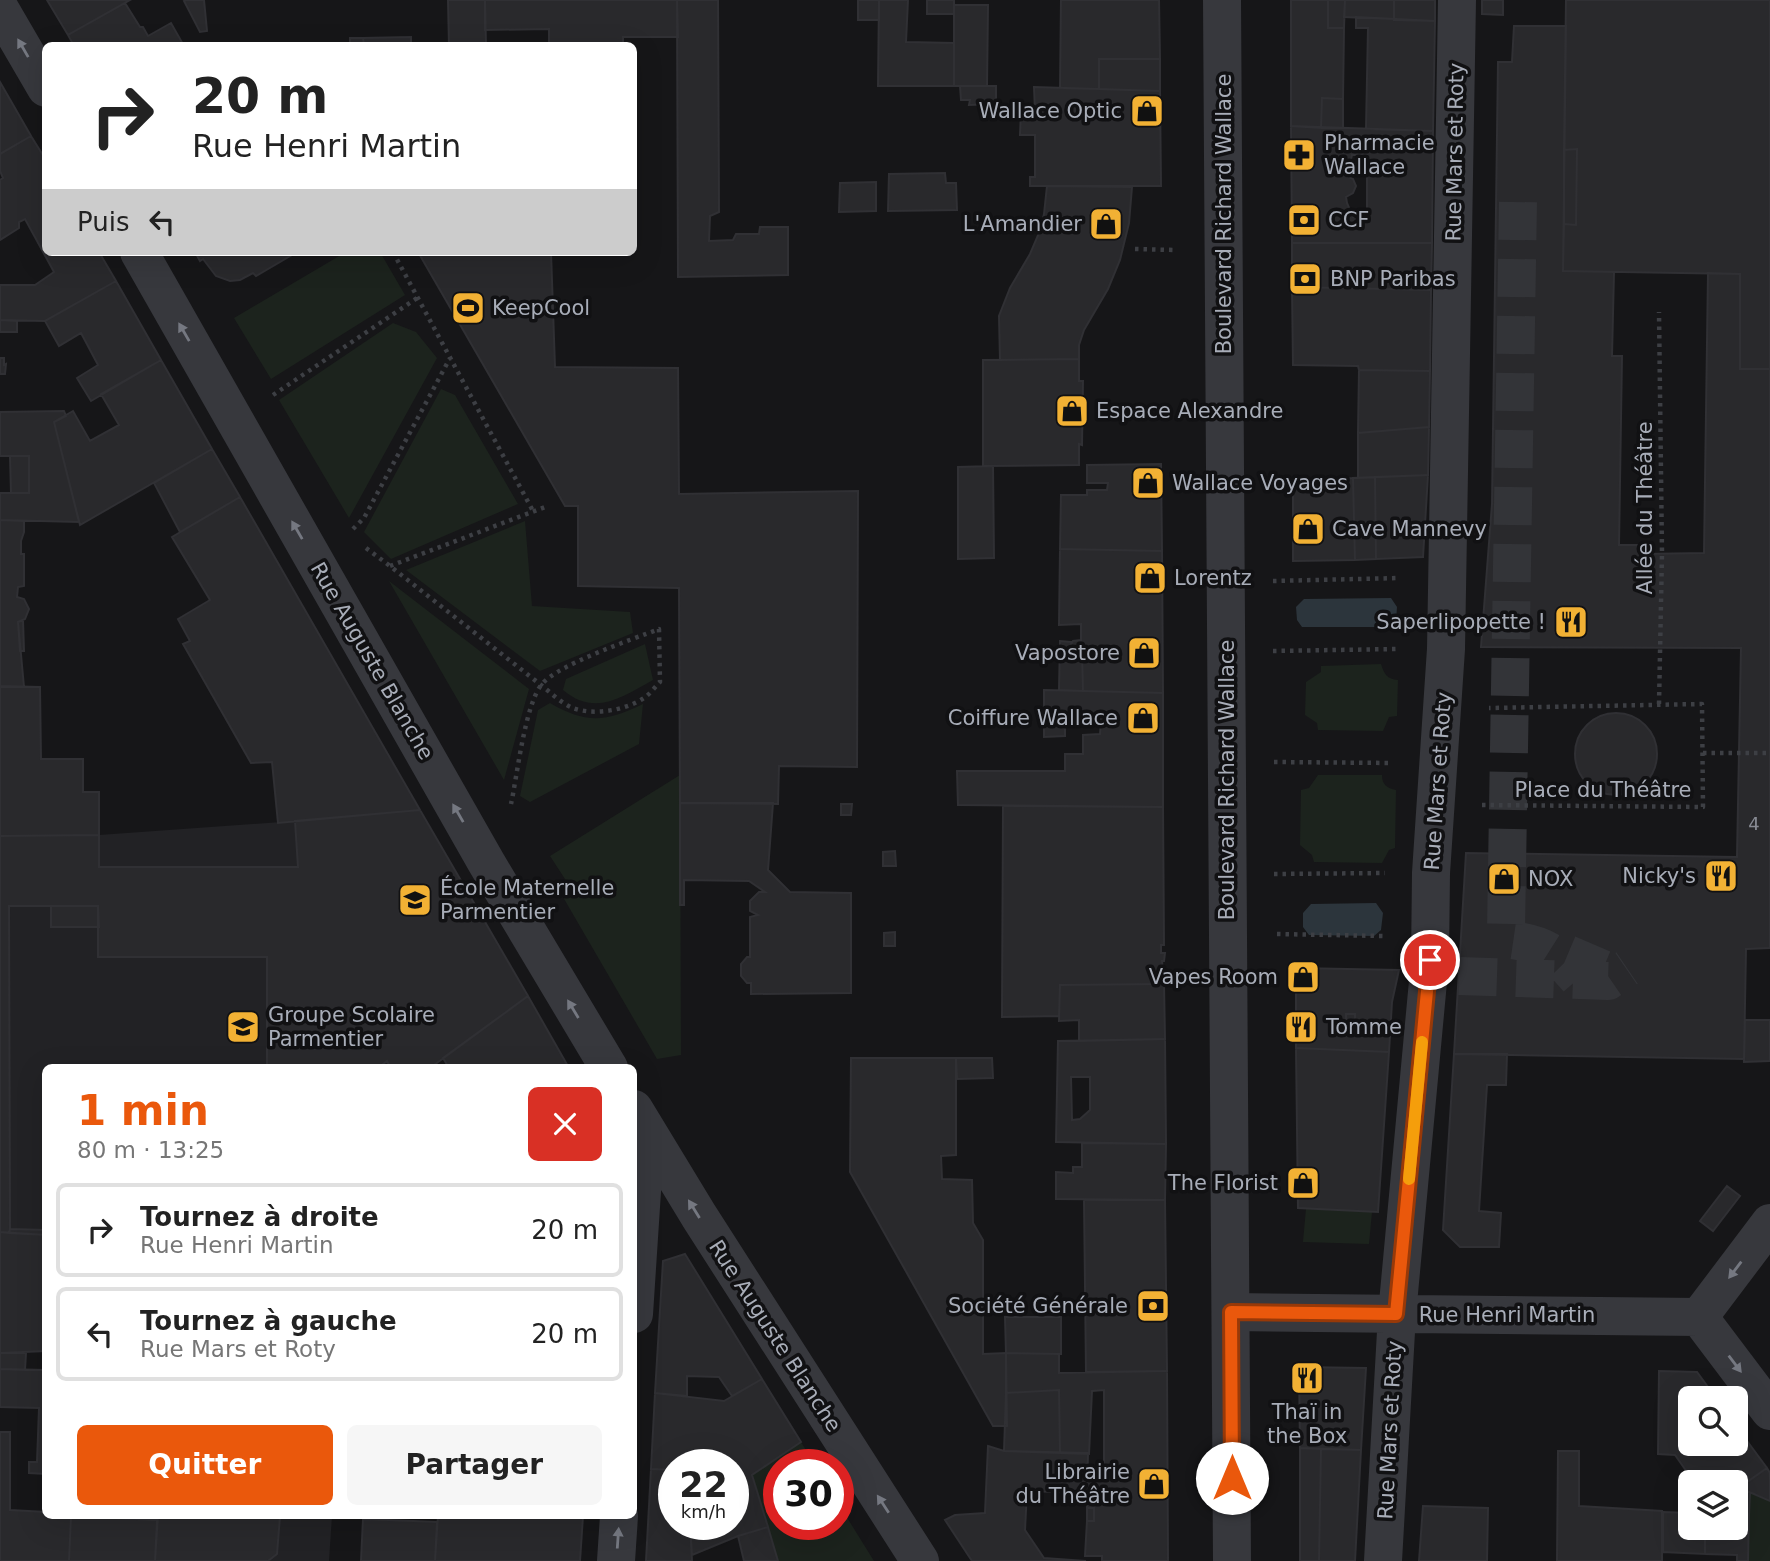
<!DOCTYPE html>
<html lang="fr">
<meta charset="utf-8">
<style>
body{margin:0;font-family:"DejaVu Sans",sans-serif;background:#f6f6f6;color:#222;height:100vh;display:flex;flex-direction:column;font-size:26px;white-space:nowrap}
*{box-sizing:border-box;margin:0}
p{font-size:23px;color:#767676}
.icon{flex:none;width:38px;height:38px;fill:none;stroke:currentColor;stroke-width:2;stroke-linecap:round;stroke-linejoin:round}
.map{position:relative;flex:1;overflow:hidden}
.sheet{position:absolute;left:42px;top:1064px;width:595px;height:455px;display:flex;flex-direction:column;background:#fff;border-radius:10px;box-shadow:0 7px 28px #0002}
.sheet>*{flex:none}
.guide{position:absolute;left:42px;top:42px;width:595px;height:214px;border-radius:10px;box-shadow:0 7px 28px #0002;background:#fff;color:#222;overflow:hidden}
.tools{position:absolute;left:1678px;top:1386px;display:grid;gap:14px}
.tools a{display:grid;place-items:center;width:70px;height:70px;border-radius:10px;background:#fff;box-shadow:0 7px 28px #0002;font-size:35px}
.speed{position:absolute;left:658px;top:1449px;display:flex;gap:14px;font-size:35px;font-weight:700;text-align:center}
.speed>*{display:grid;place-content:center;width:91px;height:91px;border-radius:50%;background:#fff;box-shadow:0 7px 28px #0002;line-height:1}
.speed small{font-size:18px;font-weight:400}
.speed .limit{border:10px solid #d22;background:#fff;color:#111}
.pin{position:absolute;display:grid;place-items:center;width:60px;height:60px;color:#fff;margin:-30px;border:4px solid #fff;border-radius:50%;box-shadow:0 2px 7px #0007}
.me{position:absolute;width:77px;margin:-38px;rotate:0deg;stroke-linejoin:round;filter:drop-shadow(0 0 5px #0008)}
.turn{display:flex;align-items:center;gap:24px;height:147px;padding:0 35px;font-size:32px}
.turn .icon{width:91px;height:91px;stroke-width:2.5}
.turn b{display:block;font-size:49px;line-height:60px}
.then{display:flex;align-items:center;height:66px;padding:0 35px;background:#0003;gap:14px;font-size:26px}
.round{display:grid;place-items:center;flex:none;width:74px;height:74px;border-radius:10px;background:#f6f6f6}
.head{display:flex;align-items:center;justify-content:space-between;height:119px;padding:0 35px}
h1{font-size:42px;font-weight:600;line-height:52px;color:#ea580c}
.cta{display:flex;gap:14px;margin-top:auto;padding:14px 35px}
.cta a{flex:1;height:80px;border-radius:10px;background:#ea580c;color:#fff;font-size:28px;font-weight:600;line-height:80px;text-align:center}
.cta a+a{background:#f6f6f6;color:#222}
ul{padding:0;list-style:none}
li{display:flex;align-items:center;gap:21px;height:94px;margin:0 14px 10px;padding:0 21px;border:4px solid #e0e0e0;border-radius:10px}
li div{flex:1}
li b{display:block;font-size:26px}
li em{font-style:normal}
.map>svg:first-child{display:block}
.built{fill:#222225}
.green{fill:#1c231d}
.water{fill:#2c353c}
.building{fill:#29292c;stroke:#303034;stroke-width:2;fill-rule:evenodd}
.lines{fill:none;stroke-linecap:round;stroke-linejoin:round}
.minor-tunnel{stroke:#333438;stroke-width:38;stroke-dasharray:38 19;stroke-linecap:butt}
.path{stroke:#3d3f44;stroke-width:4.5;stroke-dasharray:3.5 5;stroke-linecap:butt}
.minor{stroke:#37383d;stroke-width:38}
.oneway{fill:#757881}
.route-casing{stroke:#983908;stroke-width:18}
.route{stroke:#ea580c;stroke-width:12}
.slow{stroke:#f59e0b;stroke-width:12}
.labels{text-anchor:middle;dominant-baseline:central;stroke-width:7;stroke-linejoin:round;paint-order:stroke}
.number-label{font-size:18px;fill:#888b94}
.poi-label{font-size:21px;fill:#a8adb8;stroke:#111113;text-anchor:start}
.street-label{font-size:21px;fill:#a8adb8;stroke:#111113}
</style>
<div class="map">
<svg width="1770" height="1561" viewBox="0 0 1770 1561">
<rect width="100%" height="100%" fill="#161618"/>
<path class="built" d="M420 810 528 996 430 1067 46 1068 45 1235 0 1232V836L99 835 295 821Z
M158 1516H332L329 1561H155Z"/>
<path class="green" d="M346 252H380L405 295 271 379 234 318Z
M393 323 416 332 437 358 349 518 279 400Z
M441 389 455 395 518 504 391 559 364 532Z
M525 521 532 606 630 612 633 633 540 671 406 570Z
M389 581 529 689 504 780Z
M645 644 653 680C622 697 595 717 563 690L566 679Z
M1381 664C1384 674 1387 679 1398 680L1397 716 1389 717 1383 731 1318 730 1317 723 1305 715 1306 682 1321 672V666Z
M550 703C586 724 606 722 643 704L639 744 530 802 520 796 538 710Z
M680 775 681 1055 657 1059 556 885 565 879 550 856Z
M1318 775H1382C1382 785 1387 788 1396 790L1395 848 1389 850 1382 863 1314 862 1312 855 1300 845 1301 790 1309 788Z
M1306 1209 1372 1212 1369 1244 1303 1242Z
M801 1442 815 1465H779V1524H838V1503L874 1561H778L752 1475Z
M1750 1493 1770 1501V1561H1748Z"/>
<path class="water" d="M1391 598 1397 607 1396 621 1389 627H1302L1297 620 1296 607 1304 599Z
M1376 903 1383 913 1381 930 1374 936 1309 935 1303 927V913L1311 904Z"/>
<path class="building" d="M47 0H130L68 35Z
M186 0H204L207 31 200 32 184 1Z
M448 0H485L486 46H449Z
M485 0H677L678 37H623V46H549V29L485 30Z
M677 0H718L719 212 710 216 709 241 733 240 736 234H759L760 227H788V275L678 277Z
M858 0H879V20H858Z
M879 0H908L906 42 954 43V86H878Z
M927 0H954V14H927Z
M1061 0H1159L1160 59H1099V89L1060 88Z
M1291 0H1328V28H1344L1343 99 1322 98 1321 128 1291 126Z
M1328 0H1345L1344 28H1328Z
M1345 0H1394V19L1344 17Z
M1394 0H1435V21L1394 20Z
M1482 0H1503V15L1482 14Z
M1566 0H1770V369H1740V274L1563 271 1564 224 1576 225 1577 149 1564 150Z
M125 3 140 27H143L148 36 171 23 184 46H74L68 35Z
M954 5H988L987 86H954Z
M1356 17 1435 21 1433 131 1366 129 1368 28H1356Z
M1514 26H1566L1563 271 1614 272 1612 356H1622L1619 545H1642V554L1704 553 1708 273 1740 274V369H1770V948L1746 949 1744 1059 1454 1054 1466 853 1737 857 1741 648 1481 647 1492 504 1498 62H1512Z
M411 37V46H364L363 38Z
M350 38H363L364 46H350Z
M1099 59H1160V91L1099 89Z
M0 82 31 136 0 154Z
M960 86H996V104L969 105 970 100H961Z
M1034 87 1160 91 1161 186H1030V177H1035V135H1020L1021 111H1035Z
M1322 98 1343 99V128H1321Z
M1291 126 1433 131 1432 243H1292ZM1352 155H1367V217H1353L1347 203 1346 197 1353 193 1356 186 1353 179 1347 176Z
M31 136 46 160V252H99L116 281 45 321 0 320V285H35L54 272 25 219 19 222V228L0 240V180L3 178 0 171V154Z
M1577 149 1576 225 1564 224V150Z
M945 173 946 183H956L957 210 888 211 889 174Z
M876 182V211L839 212 840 183Z
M1047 186 1132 187 1129 223 1120 260 1108 289 1084 330 1079 345V359L1000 360 999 316 1010 288 1030 254 1039 233 1044 214Z
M1292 243H1432L1431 290 1292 287Z
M195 252H297L256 276 253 273 240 280 230 281 216 276 203 259 200 261Z
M418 252H551L555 367 678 368 679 494 858 491 857 767 779 766 778 804 680 803 679 588 578 586V506H565Z
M116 281 161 360 91 401 77 378 98 365 81 333 59 346 45 321Z
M1292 287 1431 290 1430 371 1359 370 1358 366 1293 365Z
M0 320 17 321V332H0Z
M0 358H4V365L6 364 5 374H0Z
M1079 359V381H1083L1082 445 1079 444V465L983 466V360Z
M161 360 212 449 80 525 54 422 73 411 90 441 119 425 101 394Z
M1359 370 1430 371 1429 427 1358 433Z
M64 411 66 416 54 422 79 522 0 520V493H29V456H0V412Z
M1429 427 1428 475 1358 478V433Z
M212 449 240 497 180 532 154 483Z
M10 456H29V493H11Z
M1161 464 1162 551 1060 549 1061 495H1087V490H1107L1108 483H1087V465Z
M993 466 994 558 958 559V467Z
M1428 475 1423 557 1376 559 1375 477Z
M1375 477 1376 559 1355 560 1353 478Z
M1353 478 1355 560 1293 561V481Z
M240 497 420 810 278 823 272 762 251 763 183 644 190 641 178 619 210 600 172 537Z
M0 520 24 521V532L21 541V554H24V586L18 587 17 597 24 599 29 609 25 619 18 622 24 687H0Z
M1060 549 1162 551 1163 693 1083 691 1082 652H1074L1070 646 1073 641 1081 640V624L1059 625Z
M23 620 24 651H20L18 622Z
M1060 641 1072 642 1070 646 1073 651 1082 652 1083 691 1059 690Z
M0 686 40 687 41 759H83V792H99V835L0 836Z
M1044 690 1163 693V807L958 805 957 771H1065V754H1083V735L1100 734 1101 722 1065 721V736L1044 737Z
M1575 754a41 41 0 1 1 82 0a41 41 0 1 1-82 0Z
M680 803H773L768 870 790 892 851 893V993L751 994V983H747L741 976V964L747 957H750V917L758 915 750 911V901L759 892H765L749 881 684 880V905H680Z
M841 804H852L851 815H841Z
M1003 806 1163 807 1164 945H1161V953H1165L1164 961H1162L1164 984 1060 985 1059 1016 1002 1017Z
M420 810 528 996 430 1068H391L387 1061 378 1068H267V957H98V906H9L10 1229 9 1233 0 1232V836L99 835V867H298L295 821Z
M895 851 896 866H883V852Z
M51 906H98L99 927H51Z
M895 932V946H884V933Z
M1296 968 1399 970 1392 1002 1389 1052 1296 1048ZM1346 1014H1355V1024H1346Z
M1164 984 1165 1039 1079 1041V1020L1059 1021 1060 985Z
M528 996 569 1068H449L443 1058Z
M1346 1014H1355V1024H1346Z
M1745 1020H1770V1061L1744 1062Z
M1165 1039 1166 1144 1056 1142 1058 1041ZM1071 1077H1090V1110L1080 1119 1072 1120Z
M1296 1048 1389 1052 1378 1212 1298 1208Z
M1454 1054H1507L1506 1085H1487L1479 1211 1501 1213 1499 1247H1460L1443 1230Z
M851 1058H956V1155L941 1156 942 1179 972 1180 973 1223 983 1240V1354L1006 1353 1007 1426H993L850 1172Z
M956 1058H992L993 1078 957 1079Z
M1082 1143 1166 1144 1165 1200 1056 1199V1172L1073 1173V1167H1082Z
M1727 1186 1740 1196 1713 1231 1700 1221Z
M1084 1200H1165L1167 1371 1086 1372Z
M10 1229 46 1230V1235L9 1233Z
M0 1232 46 1235V1351L0 1353Z
M685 1254 762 1379 732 1396 719 1377 687 1376V1396L655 1393 663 1261Z
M1005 1317H1061V1354L1006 1353Z
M0 1353H26L25 1370 0 1369Z
M1006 1353 1059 1354V1373L1167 1371 1168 1561H1102V1556H1085L1087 1521H1094V1508H1087L1088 1470H1104V1390L1092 1391 1089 1454 1060 1453 1059 1390 1006 1393Z
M1299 1367 1366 1368 1361 1450 1300 1448Z
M0 1369 46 1370V1474L29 1473V1462H37L39 1408 0 1407Z
M1659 1371 1697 1372 1716 1398H1690V1444H1736V1426L1767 1468 1747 1482H1694L1675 1455 1658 1454Z
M762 1379 801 1442 752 1475 768 1527 738 1536 692 1555 690 1524H733V1465H674V1470L651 1469 655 1393 724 1401Z
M1059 1390 1060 1453 1004 1451 1006 1393Z
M0 1432H10V1510L46 1512V1516H71L69 1561H0Z
M988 1446 1004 1451 1088 1453 1087 1493 1027 1491 1025 1530 1044 1558 1086 1561H972L945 1520 955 1515 985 1513Z
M1300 1448 1321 1449 1319 1561H1300Z
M1321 1449 1361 1450 1355 1561H1319Z
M1558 1451H1579V1506L1662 1511V1561H1557Z
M1767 1468 1770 1473V1501L1747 1491V1482Z
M651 1469 674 1470V1524H690L692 1561H646Z
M1736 1491H1747L1750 1493 1749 1515 1736 1514Z
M1423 1506 1488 1508 1487 1561H1419Z
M1087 1508H1094V1521H1087Z
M1663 1512 1690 1513V1528H1705V1554L1663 1552Z
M1736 1514 1749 1515 1748 1561H1737V1555L1705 1554V1528H1736Z
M71 1516 157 1520 155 1561H69Z
M158 1516H280L277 1554 268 1561H155Z
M438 1516H583L580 1561H435Z
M363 1519 437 1522 435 1561H361Z
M768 1527 778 1561H744L738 1536Z"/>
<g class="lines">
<path class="minor-tunnel" d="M1518 202 1506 930 1512 940C1548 945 1555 953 1578 979
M1459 976 1608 981 1627 968
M1578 979 1597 934"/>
<path class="path" d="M1135 249 1174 250
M393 252 533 511
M273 395 417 298
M353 529 364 518 450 358
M366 548 390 566 541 685C550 692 562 704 573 708 594 716 626 710 644 698 650 694 655 687 660 682L659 629C631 640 559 664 542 684 525 704 517 777 511 804
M390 566 545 507
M1273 581 1400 578
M1273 651 1397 649
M1659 704 1662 553 1659 312
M1703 753H1770
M1274 762 1391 763
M1482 805 1703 807 1702 704 1489 708
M1274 874 1385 873
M1277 934 1384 936"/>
<path class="minor" d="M1222 0 1232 1561
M0 9 46 88
M139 252 486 862 609 1068
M634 1109 699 1216 920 1561
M1231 1312 1699 1317
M634 1314 646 1130
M1699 1317 1770 1411
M1699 1317 1770 1223
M616 1561 619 1516
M1383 1561 1397 1314 1430 960 1431 873 1446 649 1457 0"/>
</g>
<defs><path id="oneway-solid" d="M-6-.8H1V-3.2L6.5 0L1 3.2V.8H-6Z" transform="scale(1.75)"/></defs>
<g class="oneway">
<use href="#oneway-solid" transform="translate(23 48) rotate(-120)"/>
<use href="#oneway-solid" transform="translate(184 332) rotate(-120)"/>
<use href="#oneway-solid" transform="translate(297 530) rotate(-120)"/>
<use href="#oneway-solid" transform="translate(458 813) rotate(-120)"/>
<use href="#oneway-solid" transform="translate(573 1009) rotate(-121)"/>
<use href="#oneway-solid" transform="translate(694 1209) rotate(-122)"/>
<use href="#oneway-solid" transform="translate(1735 1270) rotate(127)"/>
<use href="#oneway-solid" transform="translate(1735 1364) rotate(53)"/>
<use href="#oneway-solid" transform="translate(883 1504) rotate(-123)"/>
<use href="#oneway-solid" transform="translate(618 1538) rotate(-86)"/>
</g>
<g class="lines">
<defs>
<path id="route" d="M1232 1478 1231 1312 1396 1314 1430 960"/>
</defs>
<use href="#route" class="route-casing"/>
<use href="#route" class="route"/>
<path class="slow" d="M1409 1179 1422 1042"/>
</g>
<defs>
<symbol id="shop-square" viewBox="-11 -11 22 22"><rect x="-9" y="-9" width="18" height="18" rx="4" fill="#f2b134" stroke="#111113"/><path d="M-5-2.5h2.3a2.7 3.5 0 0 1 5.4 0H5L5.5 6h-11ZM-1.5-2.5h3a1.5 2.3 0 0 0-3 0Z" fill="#111"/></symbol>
<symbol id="pharmacy-square" viewBox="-11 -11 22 22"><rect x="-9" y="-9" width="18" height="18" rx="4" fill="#f2b134" stroke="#111113"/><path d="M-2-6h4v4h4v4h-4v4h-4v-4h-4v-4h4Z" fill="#111"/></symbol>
<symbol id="bank-square" viewBox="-11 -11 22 22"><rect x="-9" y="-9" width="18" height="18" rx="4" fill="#f2b134" stroke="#111113"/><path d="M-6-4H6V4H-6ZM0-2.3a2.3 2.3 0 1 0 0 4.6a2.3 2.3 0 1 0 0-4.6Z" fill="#111"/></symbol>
<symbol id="stadium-square" viewBox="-11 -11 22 22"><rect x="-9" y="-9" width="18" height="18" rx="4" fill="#f2b134" stroke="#111113"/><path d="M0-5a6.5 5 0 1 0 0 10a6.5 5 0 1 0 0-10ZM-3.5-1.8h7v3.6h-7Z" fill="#111"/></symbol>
<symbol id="restaurant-square" viewBox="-11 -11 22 22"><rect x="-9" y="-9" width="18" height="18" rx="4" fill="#f2b134" stroke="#111113"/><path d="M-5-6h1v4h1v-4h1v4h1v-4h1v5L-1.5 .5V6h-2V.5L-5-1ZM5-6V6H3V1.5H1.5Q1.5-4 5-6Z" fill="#111"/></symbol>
<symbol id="school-square" viewBox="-11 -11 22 22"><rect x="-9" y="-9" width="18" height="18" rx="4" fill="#f2b134" stroke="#111113"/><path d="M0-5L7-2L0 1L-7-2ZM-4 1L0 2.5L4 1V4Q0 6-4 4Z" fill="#111"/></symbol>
</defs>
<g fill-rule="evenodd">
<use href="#shop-square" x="1128" y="92" width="38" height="38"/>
<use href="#pharmacy-square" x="1280" y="136" width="38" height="38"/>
<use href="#bank-square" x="1285" y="201" width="38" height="38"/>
<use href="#shop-square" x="1087" y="205" width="38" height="38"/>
<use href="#bank-square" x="1286" y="260" width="38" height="38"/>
<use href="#stadium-square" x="449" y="289" width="38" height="38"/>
<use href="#shop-square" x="1053" y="392" width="38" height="38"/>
<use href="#shop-square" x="1129" y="464" width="38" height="38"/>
<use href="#shop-square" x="1289" y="510" width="38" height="38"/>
<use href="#shop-square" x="1131" y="559" width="38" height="38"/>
<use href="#restaurant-square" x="1552" y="603" width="38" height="38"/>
<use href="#shop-square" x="1125" y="634" width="38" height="38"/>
<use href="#shop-square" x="1124" y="699" width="38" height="38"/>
<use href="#restaurant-square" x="1702" y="857" width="38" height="38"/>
<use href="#shop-square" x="1485" y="860" width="38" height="38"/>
<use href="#school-square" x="396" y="881" width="38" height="38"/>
<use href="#shop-square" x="1284" y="958" width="38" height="38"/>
<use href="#school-square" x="224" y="1008" width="38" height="38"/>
<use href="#restaurant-square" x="1282" y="1008" width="38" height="38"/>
<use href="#shop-square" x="1284" y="1164" width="38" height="38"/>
<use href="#bank-square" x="1134" y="1287" width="38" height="38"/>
<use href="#restaurant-square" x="1288" y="1359" width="38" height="38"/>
<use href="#shop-square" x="1135" y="1465" width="38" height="38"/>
</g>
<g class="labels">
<g class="number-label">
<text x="1754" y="823">4</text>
</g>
<g class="poi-label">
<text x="1122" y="111" text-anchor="end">Wallace Optic</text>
<text x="1324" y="143">Pharmacie<tspan x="1324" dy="24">Wallace</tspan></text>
<text x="1328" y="220">CCF</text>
<text x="1082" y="224" text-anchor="end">L'Amandier</text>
<text x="1330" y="279">BNP Paribas</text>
<text x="492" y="308">KeepCool</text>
<text x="1096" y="411">Espace Alexandre</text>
<text x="1172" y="483">Wallace Voyages</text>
<text x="1332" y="529">Cave Mannevy</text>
<text x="1174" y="578">Lorentz</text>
<text x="1546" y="622" text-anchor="end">Saperlipopette !</text>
<text x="1120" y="653" text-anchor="end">Vapostore</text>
<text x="1118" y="718" text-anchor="end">Coiffure Wallace</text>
<text x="1696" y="876" text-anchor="end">Nicky's</text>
<text x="1528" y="879">NOX</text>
<text x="440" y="888">École Maternelle<tspan x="440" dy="24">Parmentier</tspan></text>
<text x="1278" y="977" text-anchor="end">Vapes Room</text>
<text x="268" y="1015">Groupe Scolaire<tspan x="268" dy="24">Parmentier</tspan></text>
<text x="1326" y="1027">Tomme</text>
<text x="1278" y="1183" text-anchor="end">The Florist</text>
<text x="1128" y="1306" text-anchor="end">Société Générale</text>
<text x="1307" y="1412" text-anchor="middle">Thaï in<tspan x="1307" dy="24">the Box</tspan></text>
<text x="1130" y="1472" text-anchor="end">Librairie<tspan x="1130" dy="24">du Théâtre</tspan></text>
</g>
<g class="street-label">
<text transform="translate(1455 152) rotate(-89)">Rue Mars et Roty</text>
<text transform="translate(1224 214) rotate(-90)">Boulevard Richard Wallace</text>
<text transform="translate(1645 508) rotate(-90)">Allée du Théâtre</text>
<text transform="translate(372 661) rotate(60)">Rue Auguste Blanche</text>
<text transform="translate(1227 780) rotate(-90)">Boulevard Richard Wallace</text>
<text transform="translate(1438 781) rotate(-86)">Rue Mars et Roty</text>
<text x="1603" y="790">Place du Théâtre</text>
<text x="1507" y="1315">Rue Henri Martin</text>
<text transform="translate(775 1336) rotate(57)">Rue Auguste Blanche</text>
<text transform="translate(1390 1430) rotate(-87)">Rue Mars et Roty</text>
</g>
</g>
</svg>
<div class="tools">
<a><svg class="icon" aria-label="search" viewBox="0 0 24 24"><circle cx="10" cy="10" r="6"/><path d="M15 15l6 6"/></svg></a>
<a><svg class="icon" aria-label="layers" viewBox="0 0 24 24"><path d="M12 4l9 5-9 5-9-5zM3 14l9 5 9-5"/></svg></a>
</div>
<div class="speed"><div>22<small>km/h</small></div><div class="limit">30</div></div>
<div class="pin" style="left:1430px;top:960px;background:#d93025"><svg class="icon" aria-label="arrive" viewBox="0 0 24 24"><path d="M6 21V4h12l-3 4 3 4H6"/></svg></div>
<svg class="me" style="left:1232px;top:1478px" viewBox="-20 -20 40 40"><circle r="19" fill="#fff"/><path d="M0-13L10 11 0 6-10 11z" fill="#ea580c"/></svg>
<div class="guide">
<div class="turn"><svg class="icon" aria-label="right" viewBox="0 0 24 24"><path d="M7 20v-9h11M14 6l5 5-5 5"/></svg><div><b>20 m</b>Rue Henri Martin</div></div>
<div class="then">Puis<svg class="icon" aria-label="left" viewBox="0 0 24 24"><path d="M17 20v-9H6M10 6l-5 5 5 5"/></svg></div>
</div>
<section class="sheet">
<div class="head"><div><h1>1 min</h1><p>80 m · 13:25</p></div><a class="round" style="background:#d93025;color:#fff"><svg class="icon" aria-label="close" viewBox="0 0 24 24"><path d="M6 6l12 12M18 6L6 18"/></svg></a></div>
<ul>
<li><svg class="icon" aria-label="right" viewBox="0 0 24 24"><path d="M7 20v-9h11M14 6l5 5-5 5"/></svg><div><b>Tournez à droite</b><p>Rue Henri Martin</p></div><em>20 m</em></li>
<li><svg class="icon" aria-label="left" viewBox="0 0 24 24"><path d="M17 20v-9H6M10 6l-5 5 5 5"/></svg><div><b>Tournez à gauche</b><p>Rue Mars et Roty</p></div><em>20 m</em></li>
</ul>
<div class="cta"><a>Quitter</a><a>Partager</a></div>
</section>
</div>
